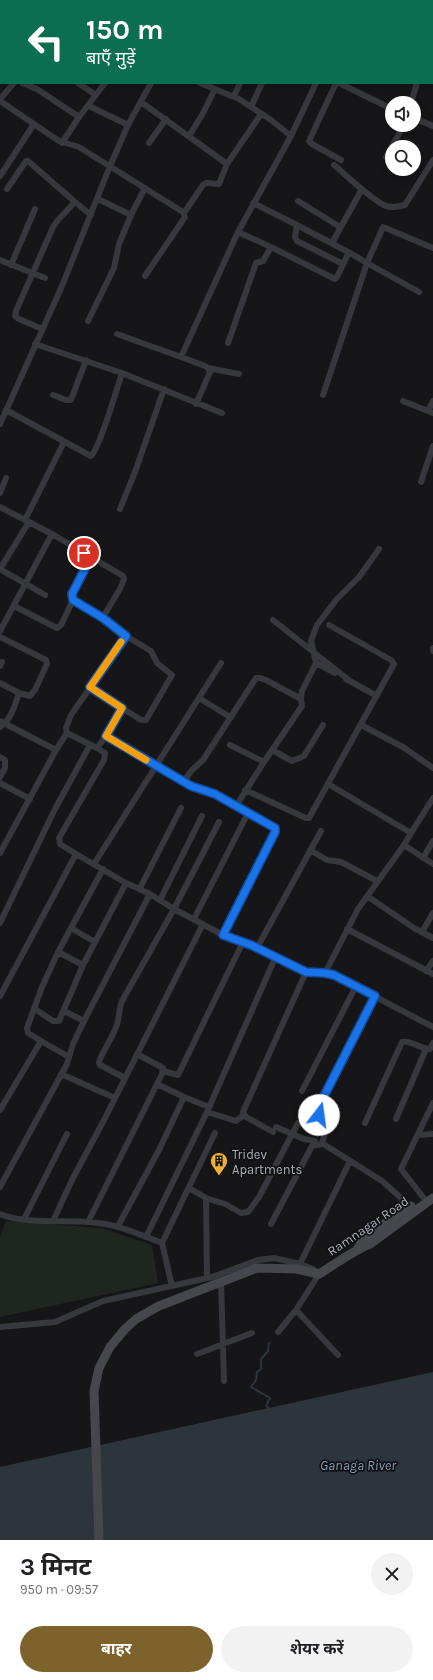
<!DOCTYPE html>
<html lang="hi">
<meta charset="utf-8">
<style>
body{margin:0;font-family:Karla,"Noto Sans Devanagari",sans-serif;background:#f2f2f2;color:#202124;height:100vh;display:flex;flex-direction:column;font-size:15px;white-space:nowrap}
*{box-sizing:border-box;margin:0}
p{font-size:13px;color:#757577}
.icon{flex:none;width:22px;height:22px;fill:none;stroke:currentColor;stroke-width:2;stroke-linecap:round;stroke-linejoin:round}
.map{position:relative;height:1540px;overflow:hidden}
.details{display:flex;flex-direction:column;background:#fff;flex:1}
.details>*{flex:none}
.banner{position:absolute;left:0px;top:0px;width:433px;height:84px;box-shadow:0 2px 10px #0003;background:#0b6e4f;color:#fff;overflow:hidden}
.buttons{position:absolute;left:385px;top:96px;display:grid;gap:8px}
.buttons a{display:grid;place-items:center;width:36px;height:36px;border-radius:50%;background:#fff;box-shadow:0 2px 10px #0003;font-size:20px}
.pin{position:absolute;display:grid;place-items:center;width:34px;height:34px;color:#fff;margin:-17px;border:2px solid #fff;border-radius:50%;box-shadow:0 1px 4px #0007}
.me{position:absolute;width:44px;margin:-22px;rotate:15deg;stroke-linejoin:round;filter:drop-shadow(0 0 3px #0008)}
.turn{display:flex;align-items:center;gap:14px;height:84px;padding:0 20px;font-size:18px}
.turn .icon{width:52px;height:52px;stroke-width:2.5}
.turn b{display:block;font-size:28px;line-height:34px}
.round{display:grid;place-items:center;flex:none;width:42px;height:42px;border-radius:21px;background:#f2f2f2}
.head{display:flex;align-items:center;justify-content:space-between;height:68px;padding:0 20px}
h1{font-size:24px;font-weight:700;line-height:30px}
.button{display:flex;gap:8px;margin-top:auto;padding:8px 20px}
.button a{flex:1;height:46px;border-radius:24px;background:#7e622b;color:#fff;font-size:16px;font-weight:700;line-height:46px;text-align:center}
.button a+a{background:#f2f2f2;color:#202124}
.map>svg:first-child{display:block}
.green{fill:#1e261f}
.water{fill:#2c353c}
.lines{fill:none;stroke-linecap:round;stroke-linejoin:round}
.stream{stroke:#2c353c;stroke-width:2}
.minor{stroke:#37383d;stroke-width:6}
.secondary{stroke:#45474d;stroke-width:9}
.route-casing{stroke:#114b97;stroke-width:10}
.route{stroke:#1a73e8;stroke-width:7}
.slow{stroke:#f59e0b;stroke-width:7}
.labels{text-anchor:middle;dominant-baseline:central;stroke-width:3.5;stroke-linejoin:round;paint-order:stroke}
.poi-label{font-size:13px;fill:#a8adb8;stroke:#111113;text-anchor:start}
.street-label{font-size:13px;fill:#a8adb8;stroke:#111113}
.water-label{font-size:14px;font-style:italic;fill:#7f9bb3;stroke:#111113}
</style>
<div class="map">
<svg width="433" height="1540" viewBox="0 0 433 1540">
<rect width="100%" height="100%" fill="#161618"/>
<path class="green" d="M6 1221 101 1228 152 1245 158 1283 0 1317V1237Z"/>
<path class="water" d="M433 1372V1540H0V1467Z"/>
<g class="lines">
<path class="stream" d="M269 1343 268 1351 261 1359V1369L257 1372 256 1380 251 1387 270 1398 266 1406 272 1410"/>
<path class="minor" d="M84 0 85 1
M193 0 194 1
M346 0 348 1
M8 1V0
M32 1 33 0
M60 1 61 0
M188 1V0
M280 1 281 0
M304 1V0
M369 1 370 0
M0 14 1 12
M432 42 433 40
M22 83 37 89 79 117 105 83
M78 83 96 95
M200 83 239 99 271 120 291 136
M336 83 309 141 312 144 341 160
M339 83 392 109
M234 96 240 83
M0 99 14 83
M0 101 59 141 79 147 183 212 185 217 145 276
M141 102 227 164 219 184 206 183 203 185 184 213
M411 103 417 83
M89 106 128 125
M251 107 262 83
M414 118 433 126
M189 136 202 115 215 89
M62 143 79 117
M149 143 166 119
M386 157 404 125
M227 164 261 114
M334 165C346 175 373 201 386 206 393 208 398 207 405 205L433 160
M0 176 34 124
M7 189 26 161H28L75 202
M98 199 131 215
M298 201 340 227
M253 203 297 225 295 237 297 241 343 264
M297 225 350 253
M332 243 362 189
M271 247 238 232 291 136 316 83
M0 260 45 278
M11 265 35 209
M419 292 367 263 383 227 433 248
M88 321 114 268 119 244 131 215 145 188
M42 329 17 318 15 316 16 311 53 227 58 220 75 202 91 215
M117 334 181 357 238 232
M228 343 256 263 263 261 271 247 335 279 337 277 348 254 350 253 367 263 323 395
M35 344 122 373 222 413
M181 357 205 366 208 368 210 372 196 404
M208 368 239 374
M53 395 66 400H71L86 360
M403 401 433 413
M6 410 91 456C100 448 117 388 122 373
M428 411 433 401
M0 424 62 286 110 166 128 125 151 83
M421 482 433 446
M0 493 6 478
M0 507 52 534 91 557 72 594 73 600 103 617 126 636 71 715 66 728 67 733
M120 509 135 472 164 389
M25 520 64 442
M29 522 0 569 45 595
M91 557 123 576 124 579 120 589 103 617
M14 606 57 628 61 625 73 600
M273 620 350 681
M0 631 52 534
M0 637 46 660 47 664 35 690 30 696 19 693 0 683
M433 648V651
M316 663 335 673
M0 666 2 662
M346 679 377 696
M199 698 230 717
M122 708 141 720H146L172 675 157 663 151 651 126 636
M0 721 56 750 67 733 97 748 106 736 122 708 90 687
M361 725 403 747 433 768
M0 727C11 720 15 705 19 693
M106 736 191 786 215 794 275 828V832L223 935
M230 745 264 762 236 806
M272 750 292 761 304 756 323 725
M0 757 5 760V768L0 777
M264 762 302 706 301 699 302 691 316 663 311 641 317 625 336 600 359 577 379 549
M184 781 192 770 203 760 256 678H260L266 680 301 699
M0 783 30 799
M245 790 306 818H309L394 664 391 660 329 625
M411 833 433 798
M404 845 433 864
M310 850 327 860 341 862 377 881
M0 853 56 750
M76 854 60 844 59 838 104 760 105 753 97 748
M423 858 433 841
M94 864 221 663
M140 888 181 808
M367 896 414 928 433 938
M160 900 202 816
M194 919 248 813
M0 923 55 809 90 745
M71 928 95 942
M347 929 433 974
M422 932 433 913
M257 948 321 831
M58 952 103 869
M426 971 433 961
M325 973 358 909 404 845 411 833 328 784
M0 996 76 854 126 883
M375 996 321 1102C316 1118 324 1115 327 1127L322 1143 382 1181 410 1206
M35 1009 53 1021H59L83 965
M64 1011 84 1021
M41 1041 69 1057
M163 1071 178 1075 243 942
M61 1074 115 1098
M125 1078 100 1065 99 1063 100 1059C105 1048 112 1038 116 1027 120 1018 118 1010 122 1001L174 909 219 822
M157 1084 184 1097
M302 1091 356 986
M0 1110 41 1041 28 1033 27 1028 42 987 58 952 83 965 126 883 150 894 174 909 223 935 251 945 306 972 325 973 334 975 433 1027
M207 1112 236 1121 244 1115
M396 1119 426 1049
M365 1123 402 1042C412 1040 420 1049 430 1049L433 1043
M276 1127 304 1139 315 1141
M273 1132 246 1117 243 1112 306 972
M419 1135 433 1134
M0 1187 67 1064 73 1044 84 1021 150 894
M189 1188 206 1198 207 1278
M423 1197 401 1169 433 1103
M206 1198 225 1204 241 1213 248 1212 259 1197 298 1123
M0 1214C23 1224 64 1220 89 1222 118 1224 136 1233 162 1243
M24 1219 67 1134
M53 1221 73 1178 104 1120 203 924
M88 1222 162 1074 163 1068 137 1054
M271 1224 312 1146 322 1144
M118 1226 159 1150 184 1097 209 1107
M146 1237 207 1112 276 956
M300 1264 350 1161
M221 1281 224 1381
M172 1286 162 1243 215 1133
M296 1310 338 1355
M0 1327 55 1322 103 1301 212 1277 258 1260 274 1258 300 1264 313 1269 319 1274 296 1310 278 1332
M197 1354 252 1333"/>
<path class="secondary" d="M358 1248 365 1237 411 1206
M99 1540 94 1391 99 1368 110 1347 125 1329 136 1319 159 1306 257 1268 297 1269 319 1274C336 1264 352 1251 370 1244L433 1198"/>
</g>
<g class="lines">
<defs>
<path id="route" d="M84 553 91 557 72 594 73 600 103 618 126 636 90 687 122 708 106 736 191 786 215 794 275 828V832L223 935 251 945 306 972 325 973 334 975 375 996 321 1102 318 1111 319 1115"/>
</defs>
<use href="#route" class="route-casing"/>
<use href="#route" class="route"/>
<path class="slow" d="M121 642 90 687 122 708 106 736 146 760"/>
</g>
<defs>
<symbol id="building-pin" viewBox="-11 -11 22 30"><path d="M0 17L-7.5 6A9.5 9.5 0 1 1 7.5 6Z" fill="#f2b134" stroke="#111113"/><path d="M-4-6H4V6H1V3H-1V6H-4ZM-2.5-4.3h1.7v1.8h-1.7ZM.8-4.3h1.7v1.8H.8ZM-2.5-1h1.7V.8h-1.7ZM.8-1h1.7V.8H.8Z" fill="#111"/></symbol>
</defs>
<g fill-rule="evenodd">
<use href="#building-pin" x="209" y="1151" width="20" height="27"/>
</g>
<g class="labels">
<g class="poi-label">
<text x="232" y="1154">Tridev<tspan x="232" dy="15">Apartments</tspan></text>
</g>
<g class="street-label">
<text transform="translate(368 1226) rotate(-34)">Ramnagar Road</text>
</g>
<g class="water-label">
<text x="358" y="1465">Ganaga River</text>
</g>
</g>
</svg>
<div class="buttons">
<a><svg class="icon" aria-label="sound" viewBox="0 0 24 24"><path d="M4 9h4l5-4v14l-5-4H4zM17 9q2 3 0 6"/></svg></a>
<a><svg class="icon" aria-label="search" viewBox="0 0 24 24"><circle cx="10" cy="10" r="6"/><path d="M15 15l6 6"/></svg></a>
</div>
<div class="pin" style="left:84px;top:553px;background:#d93025"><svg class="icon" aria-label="arrive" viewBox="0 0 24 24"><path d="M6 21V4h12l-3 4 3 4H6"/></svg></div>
<svg class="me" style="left:319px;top:1115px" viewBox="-20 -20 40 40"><circle r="19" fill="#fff"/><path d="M0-13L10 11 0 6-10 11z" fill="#1a73e8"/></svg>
<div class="banner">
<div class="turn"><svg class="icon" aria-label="left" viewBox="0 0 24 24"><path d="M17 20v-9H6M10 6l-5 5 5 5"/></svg><div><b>150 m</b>बाएँ मुड़ें</div></div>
</div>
</div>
<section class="details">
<div class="head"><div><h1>3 मिनट</h1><p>950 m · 09:57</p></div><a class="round"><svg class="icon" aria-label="close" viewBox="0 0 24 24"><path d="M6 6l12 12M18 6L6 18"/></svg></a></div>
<div class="button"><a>बाहर</a><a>शेयर करें</a></div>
</section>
